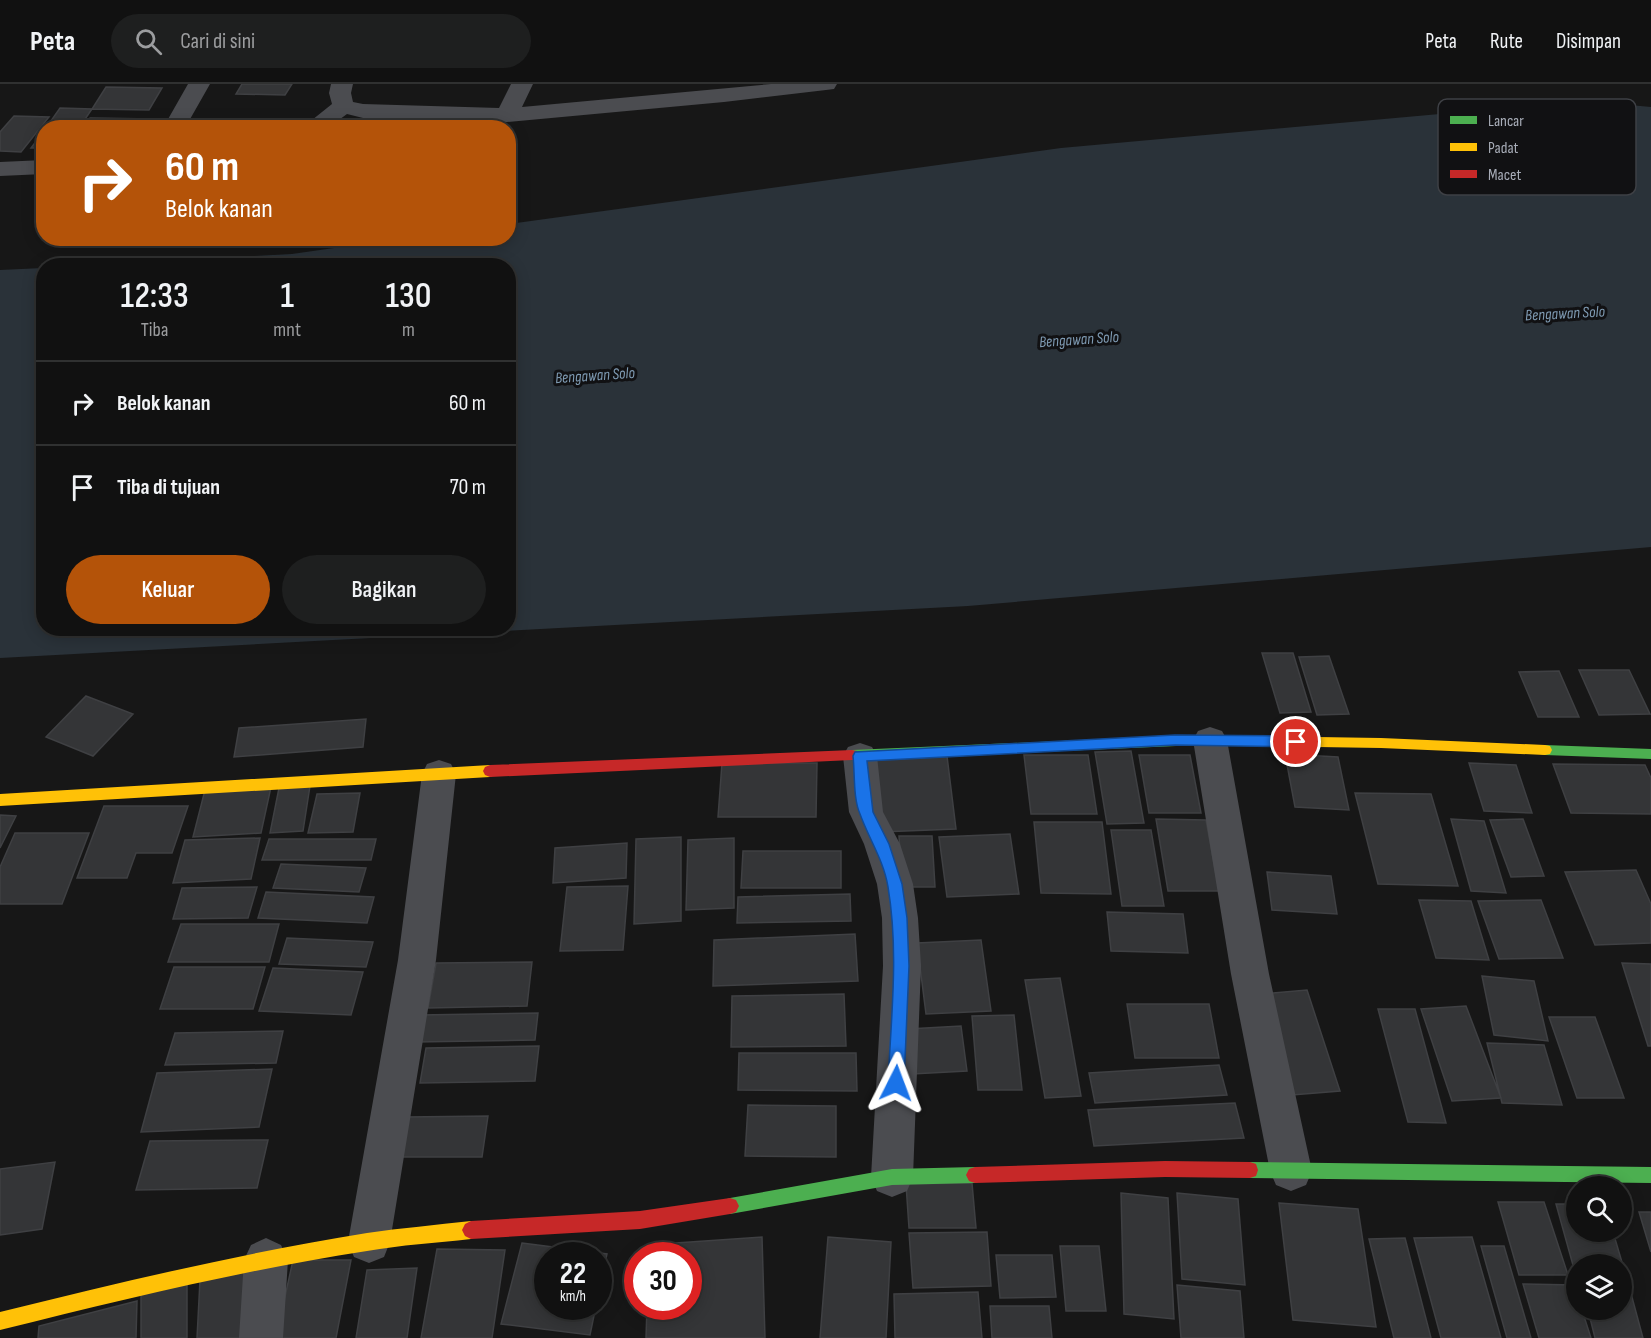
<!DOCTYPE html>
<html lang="id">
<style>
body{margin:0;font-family:"Sofia Sans Condensed",sans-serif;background:#1e1f1f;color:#f1f3f6;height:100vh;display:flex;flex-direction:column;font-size:22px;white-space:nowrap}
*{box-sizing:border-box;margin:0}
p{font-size:20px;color:#9c9d9f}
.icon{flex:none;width:33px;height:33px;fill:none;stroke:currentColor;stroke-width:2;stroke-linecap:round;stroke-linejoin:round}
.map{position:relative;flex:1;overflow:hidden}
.side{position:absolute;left:36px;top:174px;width:480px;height:378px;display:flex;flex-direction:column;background:#111;border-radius:24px;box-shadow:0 3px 15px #0003,0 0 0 2px #303131}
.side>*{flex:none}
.top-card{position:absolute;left:36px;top:36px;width:480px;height:126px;border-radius:24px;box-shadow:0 3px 15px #0003,0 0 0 2px #303131;background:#b45309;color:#fff;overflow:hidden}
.fabs{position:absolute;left:1566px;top:1092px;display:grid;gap:12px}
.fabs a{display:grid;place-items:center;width:66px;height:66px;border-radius:50%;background:#111;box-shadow:0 3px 15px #0003,0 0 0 2px #303131;font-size:30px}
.speed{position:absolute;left:534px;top:1158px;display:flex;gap:12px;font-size:30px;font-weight:700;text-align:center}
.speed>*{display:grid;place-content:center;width:78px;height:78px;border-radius:50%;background:#111;box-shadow:0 3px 15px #0003,0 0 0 2px #303131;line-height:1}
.speed small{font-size:15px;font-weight:400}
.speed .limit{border:9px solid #d22;background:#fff;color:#111}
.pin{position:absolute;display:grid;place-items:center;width:51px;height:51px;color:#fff;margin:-26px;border:3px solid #fff;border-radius:50%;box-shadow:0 2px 6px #0007}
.me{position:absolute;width:66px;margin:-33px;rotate:3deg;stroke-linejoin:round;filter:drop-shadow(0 0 4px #0008)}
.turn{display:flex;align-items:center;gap:21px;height:126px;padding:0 30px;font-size:27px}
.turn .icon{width:78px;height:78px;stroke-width:2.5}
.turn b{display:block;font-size:42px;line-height:51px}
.eta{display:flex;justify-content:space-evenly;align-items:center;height:102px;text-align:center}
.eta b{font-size:36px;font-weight:600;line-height:42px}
.primary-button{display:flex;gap:12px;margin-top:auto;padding:12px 30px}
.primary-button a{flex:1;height:69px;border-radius:36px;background:#b45309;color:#fff;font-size:24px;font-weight:600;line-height:69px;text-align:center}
.primary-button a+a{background:#1e1f1f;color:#f1f3f6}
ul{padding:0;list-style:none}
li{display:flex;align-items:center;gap:18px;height:84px;padding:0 30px;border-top:2px solid #303131}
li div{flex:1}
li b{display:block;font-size:22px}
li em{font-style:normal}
header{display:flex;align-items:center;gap:36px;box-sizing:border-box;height:84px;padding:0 30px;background:#111;border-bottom:2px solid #303131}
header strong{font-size:28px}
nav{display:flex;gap:33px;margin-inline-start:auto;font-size:21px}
.search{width:420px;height:54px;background:#1e1f1f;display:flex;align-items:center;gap:15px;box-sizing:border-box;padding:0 21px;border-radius:33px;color:#9c9d9f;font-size:22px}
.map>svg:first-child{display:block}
.water{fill:#2a3239}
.building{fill:#343537;stroke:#3f4043;stroke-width:1.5}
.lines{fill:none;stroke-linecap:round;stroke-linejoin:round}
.street{fill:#4b4c50;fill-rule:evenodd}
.fast{fill:#4caf50;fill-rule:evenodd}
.slow{fill:#ffc107;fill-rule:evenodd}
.jam{fill:#c62828;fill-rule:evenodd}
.route{fill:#1a73e8;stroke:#114b97;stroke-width:1.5}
.labels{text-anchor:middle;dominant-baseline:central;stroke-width:6;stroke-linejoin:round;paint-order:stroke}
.far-water-label{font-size:16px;font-style:italic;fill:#7f9bb3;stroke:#111113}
.key{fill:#111113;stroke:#3e4045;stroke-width:1.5}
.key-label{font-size:16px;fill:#a8adb8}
</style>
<header>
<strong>Peta</strong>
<div class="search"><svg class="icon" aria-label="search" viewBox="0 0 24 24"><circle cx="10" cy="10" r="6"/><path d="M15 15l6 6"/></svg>Cari di sini</div>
<nav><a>Peta</a><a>Rute</a><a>Disimpan</a></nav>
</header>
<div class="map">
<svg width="1651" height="1254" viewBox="0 0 1651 1254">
<rect width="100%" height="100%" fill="#171717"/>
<path class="water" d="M1586 17 1651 23V463L968 522 0 574V186L43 184 44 544H508V182L88 181 292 170 404 154H508L509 140 1061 64Z"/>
<path class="building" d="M242 0H292L285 11 236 10Z
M106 3 162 4 149 26 92 25Z
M60 24 92 25 79 44H46Z
M14 32 49 33 21 68 0 67V48Z
M90 34 155 35 150 44H83Z
M44 47V64H31Z
M1262 569H1293L1311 628 1280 629Z
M1329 572 1349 630 1317 631 1299 573Z
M1579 586H1629L1650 630 1599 631Z
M1559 587 1579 633H1538L1519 588Z
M86 612 133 630 93 672 46 653Z
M366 635 363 663 234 673 239 644Z
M1131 667 1144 739 1107 740 1095 668Z
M1285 670 1338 673 1349 726 1295 723Z
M1024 671H1088L1097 730H1031Z
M1139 671H1190L1201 729H1149Z
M947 672 956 745 880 748 874 675Z
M722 679H817L816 733H718Z
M1469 679 1516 681 1532 729 1484 727Z
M1553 680 1645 681 1651 694V730L1571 729Z
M310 702 303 747 270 749 279 704Z
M271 703 261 749 193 753 205 706Z
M360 709 353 748 308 749 317 710Z
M1355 709 1431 710 1458 802 1378 800Z
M104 722H188L172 769H136L127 794H77Z
M0 731 16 732 0 764Z
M1156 735 1206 736 1219 807H1168Z
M1451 735 1484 737 1506 809 1471 807Z
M1523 735 1544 792 1511 793 1490 736Z
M1034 738H1102L1111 810 1041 809Z
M1111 746H1151L1164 822H1122Z
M15 749H89L62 820H0V783Z
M1010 750 1019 810 947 813 939 753Z
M899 752H932L935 803H902Z
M681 753V837L634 840 636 755Z
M260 754 251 795 173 799 185 756Z
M734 754V824L686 826 688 756Z
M269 755H376L371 776H262Z
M627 759 626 794 553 799 555 764Z
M743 767H841V804H741Z
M281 780 366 784 359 808 273 804Z
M1636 786 1651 820V859L1595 861 1565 788Z
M1267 788 1331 792 1337 830 1272 826Z
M628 802 623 866 560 867 567 803Z
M257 803 248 834 173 835 182 804Z
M266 808 374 813 367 839 258 834Z
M850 810 851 837 737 839 738 813Z
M1419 816 1471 817 1489 876 1436 874Z
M1541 816 1563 874 1499 875 1478 817Z
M1107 828 1183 830 1188 869 1111 867Z
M181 840H279L269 878H168Z
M855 850 858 897 713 902 714 856Z
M287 854 373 858 366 883 279 880Z
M981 856 991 927 926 930 917 859Z
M532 878 527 922 428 924 436 879Z
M1622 879 1651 880V962H1648Z
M174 883H265L253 925H160Z
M273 884 363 888 351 931 259 927Z
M1482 892 1534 897 1548 957 1494 951Z
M1060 894 1081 1012 1045 1014 1025 896Z
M1307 906 1340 1007 1292 1011 1261 910Z
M844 910 846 962 731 963 732 912Z
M1127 920H1209L1219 974H1135Z
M1466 922 1501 1014 1452 1017 1421 925Z
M1378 925H1415L1446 1039 1408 1038Z
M538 929 535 956 416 958 420 931Z
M1014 931 1022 1006H978L972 932Z
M1549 933H1595L1624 1014H1577Z
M961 942 967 987 912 990 908 945Z
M283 947 276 979 165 981 175 949Z
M1487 959 1544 961 1562 1021 1502 1019Z
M539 962 535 997 420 999 426 964Z
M739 969H856L857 1007 738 1006Z
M1219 981 1227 1011 1095 1019 1089 989Z
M272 985 259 1043 141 1048 157 989Z
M1235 1019 1244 1054 1094 1062 1088 1026Z
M748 1021 836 1022V1073L745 1072Z
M488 1032 482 1073H399L406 1033Z
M268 1056 257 1104 136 1106 150 1057Z
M55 1078 42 1145 0 1151V1085Z
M972 1099 976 1144H909L906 1100Z
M1121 1109 1168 1114 1174 1235 1124 1230Z
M1177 1109 1238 1115 1245 1201 1182 1195Z
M1498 1118H1544L1568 1191H1519Z
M1279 1119 1358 1125 1376 1243 1293 1236Z
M1556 1120H1576V1148H1613L1627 1195H1622V1180H1576V1192Z
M1639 1128H1651V1168Z
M987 1148 991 1202 913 1204 909 1149Z
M762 1153 765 1254H646L647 1222H688V1172H647V1161Z
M828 1153 891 1158 886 1254H820Z
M1472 1153 1501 1254H1441L1414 1154Z
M1405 1154 1431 1254H1394L1369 1155Z
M522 1159 607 1170 598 1210V1172H548V1222H596L590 1251 501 1240Z
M1060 1162H1099L1106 1227H1066Z
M1481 1162H1504L1531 1254H1507Z
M437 1165 505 1166 492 1254H421Z
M996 1171H1052L1056 1213 1000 1214Z
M293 1176H351L336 1254H276Z
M417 1184 407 1254H356L367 1186Z
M247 1185 245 1254H197L200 1196Z
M187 1197V1254H141V1209Z
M1523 1200 1575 1201 1576 1226H1582L1591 1254H1539Z
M1177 1201 1240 1207 1244 1254H1181Z
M1622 1202H1629L1643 1254H1595L1588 1226H1622Z
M978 1208 982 1254H895L894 1210Z
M137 1217 136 1254H38L39 1242Z
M990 1222H1049L1052 1254H992Z"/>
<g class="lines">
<path class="street" d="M188 0H210L185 44H163Z
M331 0H353L351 9 353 18 363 20 499 24 511 0H533L522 23 771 0H837L834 5 826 6 724 18 507 38 363 34 347 30 328 44H302L332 20 329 9Z
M44 76V90L0 92V78Z
M1210 643 1222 647 1227 656 1269 890 1312 1087 1306 1101 1291 1107 1276 1101 1270 1087 1231 890 1193 656 1198 647Z
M860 659 872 663 877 672 883 728 900 760 913 800 918 834 921 882 913 1093 907 1107 892 1113 877 1107 871 1093 883 882 882 834 877 800 864 760 849 728 843 672 848 663Z
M439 676 451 680 456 690 436 876 390 1158 384 1173 369 1179 354 1173 348 1158 398 876 422 690 427 680Z
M266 1154 281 1161 288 1176 283 1254H239L244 1176 251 1161Z"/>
<path class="fast" d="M1199 651 1204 652 1206 656 1204 660 1199 661 852 676 847 675 845 671 847 667 852 666Z
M1545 661 1651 665V675L1545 671 1540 670 1538 666 1540 662Z
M1250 1078 1651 1083V1099L1250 1094 1244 1092 1242 1086 1244 1080Z
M975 1083 981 1085 984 1091 981 1097 975 1099 892 1101 730 1130 724 1128 721 1122 724 1116 730 1114 892 1085Z"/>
<path class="slow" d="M1199 651 1381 654 1545 661 1550 662 1552 666 1550 670 1545 671 1381 664 1199 661 1194 660 1192 656 1194 652Z
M490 681 495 683 497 687 495 691 490 693 0 722V710Z
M471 1137 477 1140 480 1146 477 1152 471 1155C436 1159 401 1161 367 1167 243 1186 121 1216 0 1246V1228C121 1198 243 1169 367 1149 401 1144 436 1141 471 1137Z"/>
<path class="jam" d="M852 666 857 667 859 671 857 675 852 676 490 693 485 691 483 687 485 683 490 681Z
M1165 1077 1250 1078 1256 1080 1258 1086 1256 1092 1250 1094 1165 1093 975 1099 969 1097 966 1091 969 1085 975 1083Z
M730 1114 736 1116 739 1122 736 1128 730 1130 640 1145 471 1155 465 1152 462 1146 465 1140 471 1137 640 1127Z"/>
</g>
<path class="route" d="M1175 651 1296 652 1303 658 1296 663 1175 661 867 677 873 728 889 760 902 800 907 834 909 882 904 999 902 1005 896 1007 890 1005 888 999C891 934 899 868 888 803 884 777 869 755 860 730 853 714 855 690 853 672L855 668Z"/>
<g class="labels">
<g class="far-water-label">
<text transform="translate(1565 230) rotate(-3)">Bengawan Solo</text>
<text transform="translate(1079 256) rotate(-4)">Bengawan Solo</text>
<text transform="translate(595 292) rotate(-4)">Bengawan Solo</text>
</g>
</g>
<rect x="1438" y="15" width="198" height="96" rx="9" class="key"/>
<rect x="1450" y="32" width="27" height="8" fill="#4caf50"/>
<rect x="1450" y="59" width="27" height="8" fill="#ffc107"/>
<rect x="1450" y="86" width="27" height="8" fill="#c62828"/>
<g class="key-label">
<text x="1488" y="42">Lancar</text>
<text x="1488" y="69">Padat</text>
<text x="1488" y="96">Macet</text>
</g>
</svg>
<div class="fabs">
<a><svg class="icon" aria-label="search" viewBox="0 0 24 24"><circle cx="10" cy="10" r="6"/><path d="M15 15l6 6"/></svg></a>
<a><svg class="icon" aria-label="layers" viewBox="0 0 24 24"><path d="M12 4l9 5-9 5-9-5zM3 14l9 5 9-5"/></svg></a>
</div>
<div class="speed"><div>22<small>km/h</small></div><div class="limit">30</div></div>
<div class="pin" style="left:1296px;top:658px;background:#d93025"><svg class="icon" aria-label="arrive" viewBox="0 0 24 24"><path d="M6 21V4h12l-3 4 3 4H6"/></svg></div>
<svg class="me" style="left:896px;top:999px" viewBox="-20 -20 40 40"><path d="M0-17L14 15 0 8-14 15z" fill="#1a73e8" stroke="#fff" stroke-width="4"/></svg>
<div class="top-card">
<div class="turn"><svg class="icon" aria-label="right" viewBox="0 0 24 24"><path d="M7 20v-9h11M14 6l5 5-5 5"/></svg><div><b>60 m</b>Belok kanan</div></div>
</div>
<section class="side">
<div class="eta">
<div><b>12:33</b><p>Tiba</p></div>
<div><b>1</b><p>mnt</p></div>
<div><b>130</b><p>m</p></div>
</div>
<ul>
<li><svg class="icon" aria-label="right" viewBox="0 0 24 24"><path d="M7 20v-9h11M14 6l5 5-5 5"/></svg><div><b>Belok kanan</b></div><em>60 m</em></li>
<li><svg class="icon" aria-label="arrive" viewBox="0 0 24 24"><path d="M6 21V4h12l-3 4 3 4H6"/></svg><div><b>Tiba di tujuan</b></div><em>70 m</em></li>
</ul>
<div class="primary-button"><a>Keluar</a><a>Bagikan</a></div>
</section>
</div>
